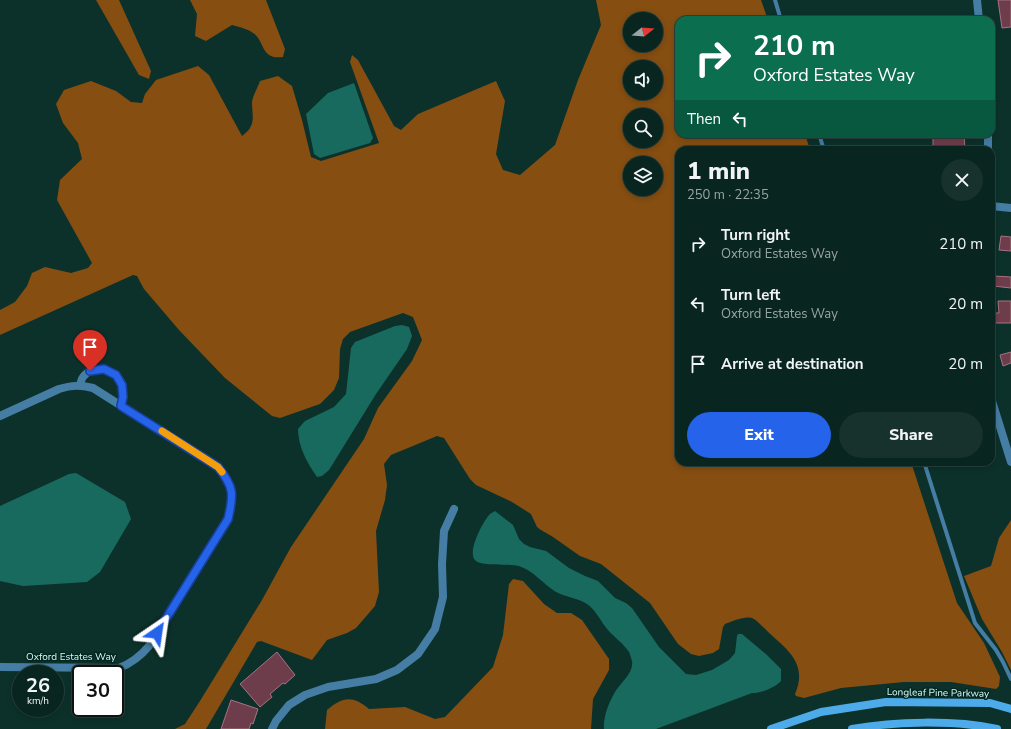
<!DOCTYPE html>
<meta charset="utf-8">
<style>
body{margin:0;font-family:"Nunito Sans",sans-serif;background:#17312d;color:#f1f3f6;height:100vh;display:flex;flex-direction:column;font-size:15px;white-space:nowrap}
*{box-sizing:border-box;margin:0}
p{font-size:13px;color:#99a5a5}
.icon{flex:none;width:22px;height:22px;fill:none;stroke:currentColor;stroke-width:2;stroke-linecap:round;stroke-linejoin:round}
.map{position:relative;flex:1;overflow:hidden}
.sheet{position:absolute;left:675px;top:146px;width:320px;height:320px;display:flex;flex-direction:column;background:#092520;border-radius:12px;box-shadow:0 2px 6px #0003,0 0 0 1px #29423e}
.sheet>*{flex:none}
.guide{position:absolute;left:675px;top:16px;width:320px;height:122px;border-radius:12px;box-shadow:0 2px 6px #0003,0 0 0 1px #29423e;background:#0b6e4f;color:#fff;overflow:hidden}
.needle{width:26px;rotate:73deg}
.buttons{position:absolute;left:623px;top:12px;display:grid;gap:8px}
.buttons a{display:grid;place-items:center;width:40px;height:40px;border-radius:50%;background:#092520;box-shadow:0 2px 6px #0003,0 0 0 1px #29423e;font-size:20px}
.speed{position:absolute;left:12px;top:665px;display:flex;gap:8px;font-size:20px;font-weight:700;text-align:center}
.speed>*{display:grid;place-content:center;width:52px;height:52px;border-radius:50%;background:#092520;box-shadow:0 2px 6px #0003,0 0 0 1px #29423e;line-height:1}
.speed small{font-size:10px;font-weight:400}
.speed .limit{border:2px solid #111;border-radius:6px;background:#fff;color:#111}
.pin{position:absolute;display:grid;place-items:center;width:34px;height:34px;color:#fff;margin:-41px -17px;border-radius:50% 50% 50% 0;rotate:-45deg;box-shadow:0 0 4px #0007}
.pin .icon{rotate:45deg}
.me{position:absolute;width:44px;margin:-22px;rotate:32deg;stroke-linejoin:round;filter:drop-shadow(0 0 3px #0008)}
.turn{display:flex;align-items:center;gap:14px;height:84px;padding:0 12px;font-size:18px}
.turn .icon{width:52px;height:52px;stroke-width:2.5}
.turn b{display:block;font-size:28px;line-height:34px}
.then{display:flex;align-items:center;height:38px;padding:0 12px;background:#0003;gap:8px;font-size:15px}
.round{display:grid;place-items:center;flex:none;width:42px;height:42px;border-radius:21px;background:#17312d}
.headline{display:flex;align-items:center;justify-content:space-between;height:68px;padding:0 12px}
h1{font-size:24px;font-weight:800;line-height:30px}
.primary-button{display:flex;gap:8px;margin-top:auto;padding:8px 12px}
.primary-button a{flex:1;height:46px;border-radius:24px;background:#2563eb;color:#fff;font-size:16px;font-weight:800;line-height:46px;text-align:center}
.primary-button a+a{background:#17312d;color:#f1f3f6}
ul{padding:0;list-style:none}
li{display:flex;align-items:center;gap:12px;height:60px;padding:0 12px}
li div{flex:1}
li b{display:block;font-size:15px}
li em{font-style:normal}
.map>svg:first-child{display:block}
.forest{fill:#864e11;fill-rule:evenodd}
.water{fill:#196a5e}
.building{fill:#6d3d4b;stroke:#a87281}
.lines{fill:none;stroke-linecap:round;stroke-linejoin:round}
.lane{stroke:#457da4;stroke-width:4}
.street{stroke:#457da4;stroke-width:8}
.secondary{stroke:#4dabea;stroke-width:8}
.route-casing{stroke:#184099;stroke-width:10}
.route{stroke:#2563eb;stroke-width:7}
.slow{stroke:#f59e0b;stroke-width:7}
.labels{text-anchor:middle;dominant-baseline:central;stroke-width:3;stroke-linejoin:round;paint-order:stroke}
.street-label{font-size:10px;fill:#d8f9f2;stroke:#022722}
</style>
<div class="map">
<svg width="1011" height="729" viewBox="0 0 1011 729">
<rect width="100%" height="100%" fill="#0c312b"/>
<path class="forest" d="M96 0H119L151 71 149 79 139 75Z
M190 0H266L285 49 283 57C260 60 265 40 253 33 248 29 239 27 232 25L206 41 195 36 197 14Z
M596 0H761L768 20H679V134H805L810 150H679V462H911L957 603 984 643 1000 677 999 686 996 689 951 682H904L841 688 804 698 796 696 795 694C808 664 788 650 768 632 764 628 757 620 752 618 744 616 733 621 725 624L723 627 719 649 713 653 699 656 691 654 678 644 650 603 601 564 580 556 553 537 541 530 537 527 531 514 512 502 476 485 470 479 444 438 437 436 391 455 384 464 387 485 385 500 376 531 379 592 375 606 356 628 347 633 327 640 312 660 261 641 257 642 206 729H175L185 724 200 701 262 600 291 547 364 439 378 408 412 361 422 340 413 317 403 313 350 332 343 339 340 349 339 378 334 390 320 404 280 418 272 416 225 378 179 330 144 289 137 276 133 275 0 335V310L15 302 27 286 32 273 45 267 71 273 88 268 92 263 57 200 60 180 82 159 78 143 63 123 56 104 64 90 91 81 116 91 131 102 142 103 145 94 156 80 198 66 209 75 242 136C257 125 252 117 252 102 253 95 258 87 260 81L278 76 292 86 302 120 311 157 321 161 379 143 350 62 352 55 358 60 394 126 401 130 418 114 496 81 505 101 496 154 503 170 520 175 555 145 578 80 601 25ZM630 19H656V45H630ZM630 67H656V93H630ZM630 115H656V141H630ZM630 163H656V189H630Z
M1011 520V670L1002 652 982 619 964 576 991 566 999 538Z
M513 579 523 581 544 604 557 613H571L582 620 609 659V670L593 699 591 729H325L327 710C343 697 352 695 369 709L405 707 435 719 445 717 493 667 503 635 509 584Z"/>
<path class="water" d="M354 83 373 138 370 143 320 158 314 154 306 114 328 93Z
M402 325 409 327 412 336 407 349 376 394 329 470 322 476 317 477C307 463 298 446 298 429L305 421 334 407 346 394 351 348 355 342 395 326Z
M76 473 125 502 131 519 100 572 87 582 23 586 0 581V506L69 474Z
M495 511 513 525 519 539 524 544 530 547 546 551 569 568 585 576 598 581 615 598 626 603 632 608 659 647 686 674 696 675 712 670 729 660 735 653 737 636 738 634H742L767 655 781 669V681C774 688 762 693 752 693L656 729H604C603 717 609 702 615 692 621 682 634 673 632 661 631 658 630 654 629 652 624 644 614 637 608 630 601 622 596 610 587 604 578 598 566 597 556 592 543 584 534 571 519 566 508 563 481 567 475 560 467 552 483 521 490 514 491 513 494 512 495 511Z"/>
<path class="building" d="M998 0H1011V27L1002 28Z
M933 134H964L965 150H933Z
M1001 236 1011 237V251L999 250Z
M994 276 1011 277V288L993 286Z
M998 301H1011V323H993V313H999Z
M1011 352V363L1003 366 1000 355Z
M277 652 295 675 285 684 283 683 270 694 272 697 260 707 240 684Z
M231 700 258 709 253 724 251 723 249 729H221Z"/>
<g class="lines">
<path class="lane" d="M775 0 781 20
M819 134 824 150
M924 462 975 623 996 650 1003 662 1011 679"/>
<path class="street" d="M977 0 979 20
M988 150V134
M991 206 1011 208
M80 385C81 383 81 379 83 377 93 363 116 370 122 384 124 390 122 399 121 406
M991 398 1011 462
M0 416 59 389C72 385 80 385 93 388L218 467C234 487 234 494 228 519L149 646C140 657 132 663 119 668L0 667
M272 729 276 721 289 705 305 695 328 687 376 679 397 670 418 654 435 629 443 597 442 564 444 531 454 509"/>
<path class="secondary" d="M771 729 821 712 886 702 990 703 1011 709
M852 729C895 721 955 720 997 729"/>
</g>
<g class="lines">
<defs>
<path id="route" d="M90 371 104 369 116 375 122 385 123 397 121 406 218 467C234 487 234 494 228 519L157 633"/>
</defs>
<use href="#route" class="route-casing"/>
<use href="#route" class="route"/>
<path class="slow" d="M162 431 218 467 222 472"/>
</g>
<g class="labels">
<g class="street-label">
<text x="71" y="657">Oxford Estates Way</text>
<text transform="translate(938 693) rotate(1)">Longleaf Pine Parkway</text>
</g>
</g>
</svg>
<div class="buttons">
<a><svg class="needle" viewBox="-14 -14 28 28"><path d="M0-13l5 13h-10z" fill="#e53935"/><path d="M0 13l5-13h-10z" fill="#99a5a5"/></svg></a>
<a><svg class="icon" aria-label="sound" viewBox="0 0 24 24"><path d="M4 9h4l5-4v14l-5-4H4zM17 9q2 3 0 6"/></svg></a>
<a><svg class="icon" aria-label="search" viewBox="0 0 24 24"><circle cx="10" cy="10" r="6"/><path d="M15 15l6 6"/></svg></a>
<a><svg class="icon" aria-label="layers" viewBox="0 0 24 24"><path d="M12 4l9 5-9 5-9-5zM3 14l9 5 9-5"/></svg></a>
</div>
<div class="speed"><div>26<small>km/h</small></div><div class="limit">30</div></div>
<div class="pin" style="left:90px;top:371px;background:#d93025"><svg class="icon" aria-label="arrive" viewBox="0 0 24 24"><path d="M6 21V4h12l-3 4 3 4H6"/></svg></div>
<svg class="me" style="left:157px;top:633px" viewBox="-20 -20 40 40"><path d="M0-17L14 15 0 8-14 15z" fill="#2563eb" stroke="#fff" stroke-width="4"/></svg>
<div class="guide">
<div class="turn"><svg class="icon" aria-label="right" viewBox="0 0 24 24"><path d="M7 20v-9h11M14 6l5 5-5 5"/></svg><div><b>210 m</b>Oxford Estates Way</div></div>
<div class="then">Then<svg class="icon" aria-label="left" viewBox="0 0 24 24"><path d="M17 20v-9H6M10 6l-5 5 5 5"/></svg></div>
</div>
<section class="sheet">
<div class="headline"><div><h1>1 min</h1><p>250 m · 22:35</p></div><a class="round"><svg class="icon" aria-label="close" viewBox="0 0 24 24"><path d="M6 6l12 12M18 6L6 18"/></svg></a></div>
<ul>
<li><svg class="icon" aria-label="right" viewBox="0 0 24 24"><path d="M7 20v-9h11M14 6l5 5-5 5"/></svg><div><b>Turn right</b><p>Oxford Estates Way</p></div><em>210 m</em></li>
<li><svg class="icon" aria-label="left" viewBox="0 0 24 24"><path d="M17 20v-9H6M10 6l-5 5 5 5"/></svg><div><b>Turn left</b><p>Oxford Estates Way</p></div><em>20 m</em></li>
<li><svg class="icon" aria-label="arrive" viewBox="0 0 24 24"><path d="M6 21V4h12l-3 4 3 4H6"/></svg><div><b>Arrive at destination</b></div><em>20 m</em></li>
</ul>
<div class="primary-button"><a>Exit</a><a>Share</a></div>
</section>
</div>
